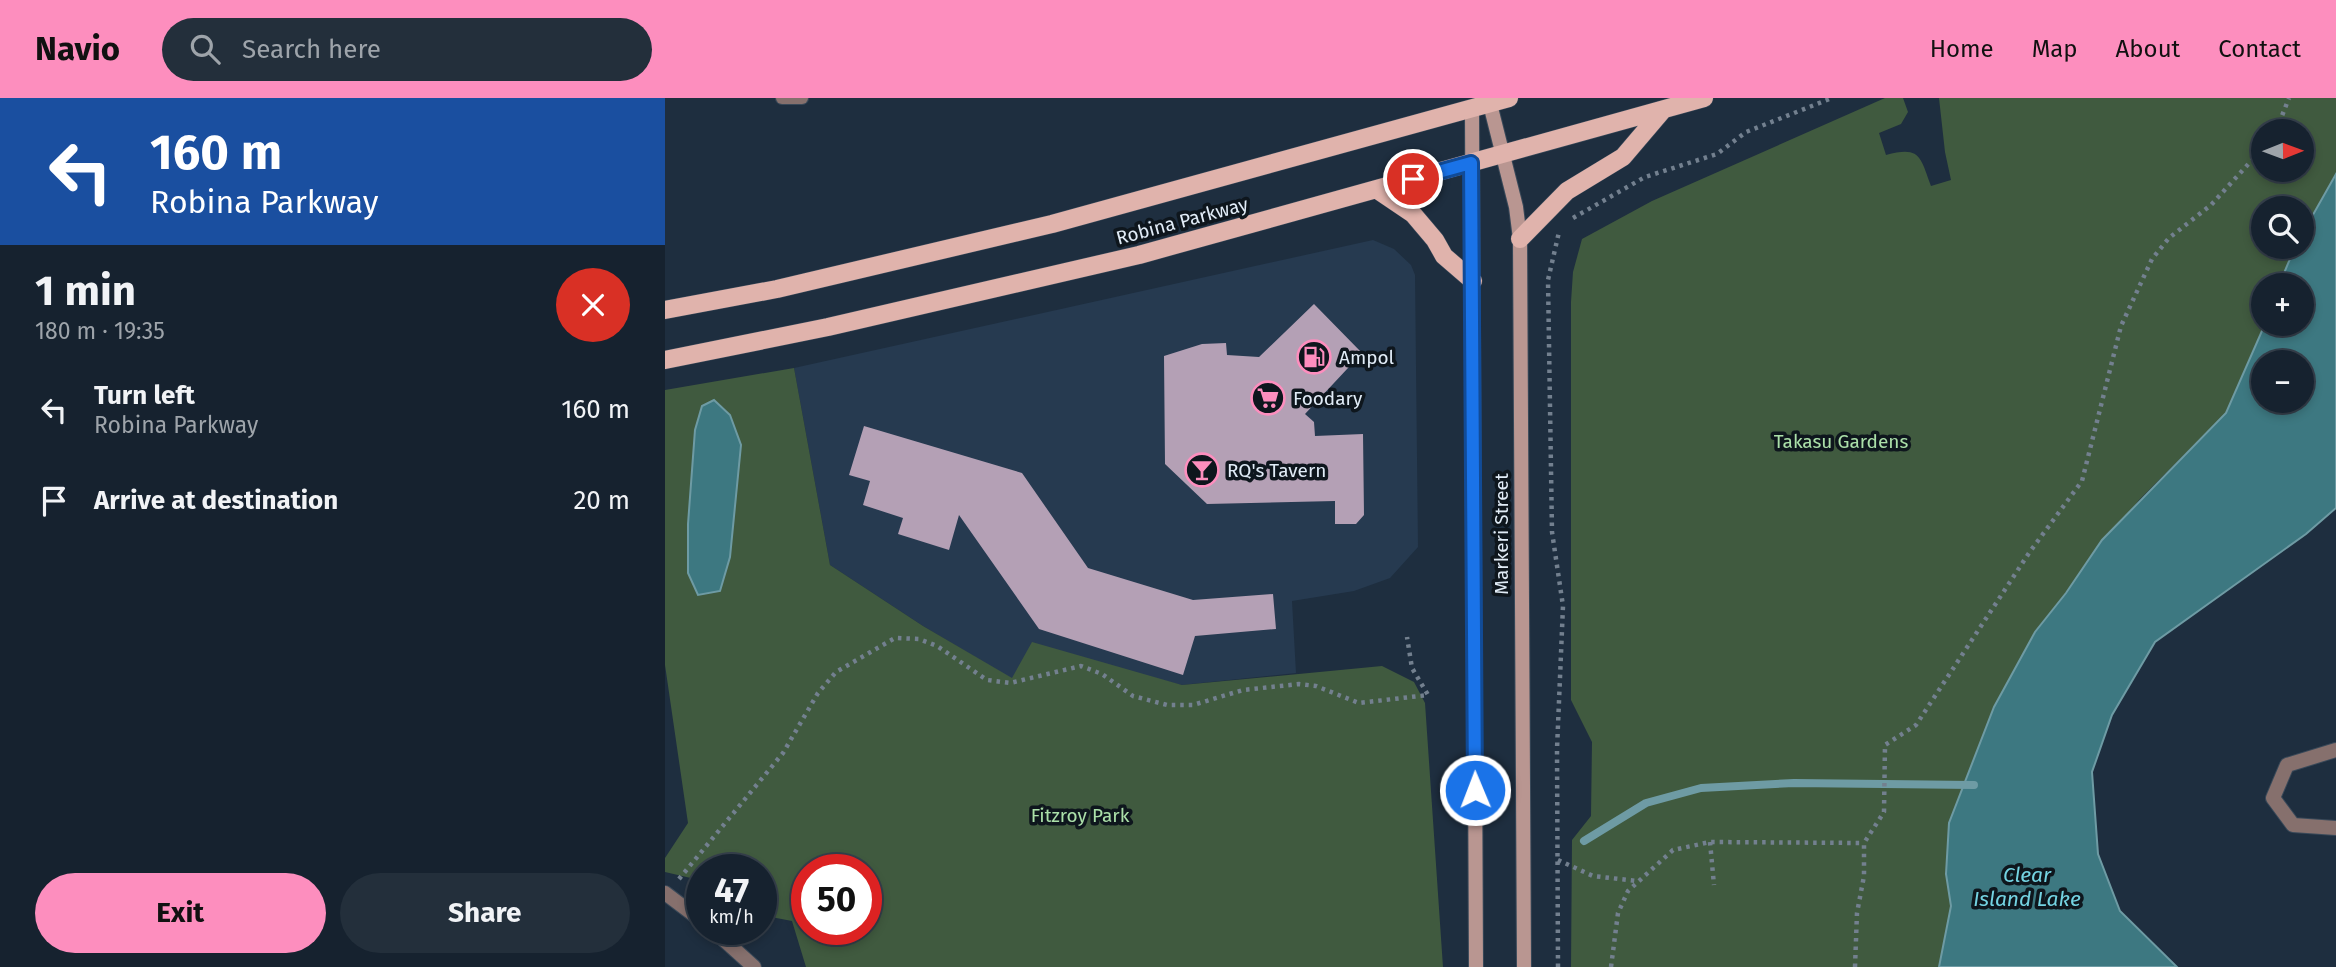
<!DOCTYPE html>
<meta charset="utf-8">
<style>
body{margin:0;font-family:"Fira Sans",sans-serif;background:#232f3b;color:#f1f3f6;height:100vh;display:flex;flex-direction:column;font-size:26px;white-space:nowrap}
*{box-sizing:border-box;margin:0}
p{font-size:23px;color:#9ea4aa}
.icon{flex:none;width:38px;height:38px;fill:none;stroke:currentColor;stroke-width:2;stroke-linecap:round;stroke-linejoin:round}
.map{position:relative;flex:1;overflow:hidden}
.panel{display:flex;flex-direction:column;background:#16222f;width:665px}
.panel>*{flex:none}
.top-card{background:#1a4fa0;color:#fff;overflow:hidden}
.needle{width:46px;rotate:89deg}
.buttons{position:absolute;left:1586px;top:21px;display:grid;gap:14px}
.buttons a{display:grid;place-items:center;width:63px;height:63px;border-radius:50%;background:#16222f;box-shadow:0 4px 10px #0003,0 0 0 2px #353f4b;font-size:35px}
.speed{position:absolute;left:21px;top:756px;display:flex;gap:14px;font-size:35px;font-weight:700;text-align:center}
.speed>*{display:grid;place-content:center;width:91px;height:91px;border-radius:50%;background:#16222f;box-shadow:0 4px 10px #0003,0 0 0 2px #353f4b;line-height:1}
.speed small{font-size:18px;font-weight:400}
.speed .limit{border:10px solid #d22;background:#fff;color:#111}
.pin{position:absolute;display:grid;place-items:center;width:60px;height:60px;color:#fff;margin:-30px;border:4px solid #fff;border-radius:50%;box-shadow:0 2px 7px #0007}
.me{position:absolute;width:77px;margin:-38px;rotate:359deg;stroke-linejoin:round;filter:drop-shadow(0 0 5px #0008)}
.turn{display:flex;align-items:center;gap:24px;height:147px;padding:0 35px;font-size:32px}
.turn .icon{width:91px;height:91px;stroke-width:2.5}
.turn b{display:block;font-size:49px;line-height:60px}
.round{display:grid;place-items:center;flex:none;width:74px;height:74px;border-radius:37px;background:#232f3b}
.overview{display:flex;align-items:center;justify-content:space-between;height:119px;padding:0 35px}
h1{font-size:42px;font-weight:700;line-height:52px}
.cta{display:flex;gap:14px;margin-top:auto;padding:14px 35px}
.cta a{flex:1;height:80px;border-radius:42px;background:#fd8ebe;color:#111;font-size:28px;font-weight:700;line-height:80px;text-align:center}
.cta a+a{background:#232f3b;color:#f1f3f6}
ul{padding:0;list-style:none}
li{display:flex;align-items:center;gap:21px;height:91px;padding:0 35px}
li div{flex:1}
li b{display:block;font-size:26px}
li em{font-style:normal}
header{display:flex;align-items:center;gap:42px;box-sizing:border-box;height:98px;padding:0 35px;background:#fd8ebe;color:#111}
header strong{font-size:33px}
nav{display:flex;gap:38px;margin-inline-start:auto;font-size:24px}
.search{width:490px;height:63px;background:#232f3b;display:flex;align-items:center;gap:18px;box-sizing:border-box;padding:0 24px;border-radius:38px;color:#9ea4aa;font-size:26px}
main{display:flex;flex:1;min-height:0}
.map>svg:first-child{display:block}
.built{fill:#263a50}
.green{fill:#405a3f;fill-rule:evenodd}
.water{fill:#3d7881;stroke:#6e9ba4;stroke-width:2;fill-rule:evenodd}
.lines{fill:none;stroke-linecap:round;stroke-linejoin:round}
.stream{stroke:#6e9ba4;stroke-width:8}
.building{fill:#b4a0b5}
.service-casing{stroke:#394959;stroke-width:14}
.minor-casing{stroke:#394959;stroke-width:16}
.secondary-casing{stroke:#394959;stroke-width:16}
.primary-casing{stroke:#394959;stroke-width:19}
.path{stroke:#73808f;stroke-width:4.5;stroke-dasharray:3.5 5;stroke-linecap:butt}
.service{stroke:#86706d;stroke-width:12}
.minor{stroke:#86706d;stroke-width:14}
.secondary{stroke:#b99691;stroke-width:14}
.primary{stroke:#e0b3ac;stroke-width:18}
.route-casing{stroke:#114b97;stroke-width:18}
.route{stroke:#1a73e8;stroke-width:12}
.labels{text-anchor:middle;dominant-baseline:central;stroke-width:7;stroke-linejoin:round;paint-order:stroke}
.street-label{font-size:19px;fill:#e1ecf7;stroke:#0e161d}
.poi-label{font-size:19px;fill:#e1ecf7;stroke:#0e161d;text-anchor:start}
.park-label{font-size:19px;fill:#abe0a9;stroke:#0e161d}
.water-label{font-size:21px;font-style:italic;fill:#74d3e2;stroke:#0e161d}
</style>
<header>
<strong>Navio</strong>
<div class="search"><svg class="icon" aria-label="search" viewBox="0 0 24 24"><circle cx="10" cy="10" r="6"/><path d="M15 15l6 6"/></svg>Search here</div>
<nav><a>Home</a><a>Map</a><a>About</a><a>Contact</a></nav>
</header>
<main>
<section class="panel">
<div class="top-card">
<div class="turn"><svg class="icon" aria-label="left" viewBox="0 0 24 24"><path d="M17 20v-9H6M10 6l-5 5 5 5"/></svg><div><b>160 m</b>Robina Parkway</div></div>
</div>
<div class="overview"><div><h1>1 min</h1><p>180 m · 19:35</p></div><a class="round" style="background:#d93025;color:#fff"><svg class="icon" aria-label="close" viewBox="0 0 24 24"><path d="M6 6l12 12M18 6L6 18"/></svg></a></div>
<ul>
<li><svg class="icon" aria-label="left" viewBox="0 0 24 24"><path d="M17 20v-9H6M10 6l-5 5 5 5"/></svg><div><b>Turn left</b><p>Robina Parkway</p></div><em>160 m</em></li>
<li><svg class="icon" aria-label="arrive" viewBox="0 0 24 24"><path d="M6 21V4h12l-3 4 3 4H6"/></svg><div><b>Arrive at destination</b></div><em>20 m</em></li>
</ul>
<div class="cta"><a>Exit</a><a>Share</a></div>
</section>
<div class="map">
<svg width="1671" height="869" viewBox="0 0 1671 869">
<rect width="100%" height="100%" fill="#1e2e3f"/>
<path class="built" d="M708 142 729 151 746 167 750 177 753 449 725 480 689 493 627 503 631 575 517 587 485 579 347 581 258 528 165 467 129 270Z"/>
<path class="green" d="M1220 0H1238L1243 14 1236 26 1214 35 1221 57C1255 48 1255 58 1266 88L1286 82 1280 54 1274 0H1671V76L1636 138V110H1598V149H1630L1614 187H1598V226H1600L1561 315 1474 402 1370 534 1284 725 1281 776 1286 808 1274 869H906L907 742 926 718 927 644 906 602V204L908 174 917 141 987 103ZM1598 33H1636V72H1598Z
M129 270 165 467 258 528 347 580 367 544 517 587 717 568 749 584 760 605 778 869H141L127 823 96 817V772H37V787L30 781 0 774V760L23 725 0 567V292ZM142 772H201V831H142Z"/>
<path class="water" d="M1671 76V410L1641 436 1490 544 1447 617 1427 674 1433 756 1455 813 1512 869H1274L1286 808 1281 776 1284 725 1329 609 1370 534 1401 495 1437 442 1561 315 1600 226H1636V187H1614L1630 149H1636V138ZM1598 264H1636V303H1598Z
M49 302 65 317 76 347 65 459 55 493 33 497 23 475V426L30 332 37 308Z"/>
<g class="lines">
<path class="stream" d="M919 743 981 705 1036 690 1129 685 1309 687"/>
</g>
<path class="building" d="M649 206 697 255 640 316 649 324 650 338 698 336 699 417 691 426H670V403L542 406 500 366 499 258 537 246 561 245 562 257 594 259Z
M199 328 357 375 423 470 528 502 608 496 611 531 530 538 518 577 374 531 294 417 284 452 233 436 238 420 198 407 205 383 184 377Z"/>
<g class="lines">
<defs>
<path id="service" d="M117 0H137"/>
<path id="minor" d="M1671 652 1622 667 1608 700 1628 727 1671 730
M0 795 37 823
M47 831 89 869"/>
<path id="secondary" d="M825 6 851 109 855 141 859 869
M807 12 811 869"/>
<path id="primary" d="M711 91 748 116 770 142 779 158 808 183
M855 141 902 93 958 59 998 12
M0 212 112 191 387 126 844 0
M0 262 163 229 474 157 1039 0"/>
</defs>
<use href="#service" class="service-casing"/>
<use href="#minor" class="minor-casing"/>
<use href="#secondary" class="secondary-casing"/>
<use href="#primary" class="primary-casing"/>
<path class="path" d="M1611 33 1624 0
M908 120 980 79 1052 56 1081 34 1167 0
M1045 744 1049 787
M893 762 928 778 972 783
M14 781 118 655 153 595 171 574 230 540 254 541 272 548 322 582 345 585 416 568 437 576 468 598 502 607H528L578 592 634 586 651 588 694 605 763 597 747 570 742 539
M893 869 892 651 898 508 887 434 883 182 894 134
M946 869 953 815 963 793 1008 752 1045 744 1199 745
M1190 869 1192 815 1199 778V745L1219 714 1220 647 1251 627 1364 455 1417 383 1456 228 1487 161 1504 140 1546 107 1598 50"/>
<use href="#service" class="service"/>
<use href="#minor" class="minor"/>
<use href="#secondary" class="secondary"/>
<use href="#primary" class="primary"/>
</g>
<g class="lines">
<defs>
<path id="route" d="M748 81 806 65 810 692"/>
</defs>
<use href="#route" class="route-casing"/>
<use href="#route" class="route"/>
</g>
<defs>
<symbol id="fuel-ring" viewBox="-11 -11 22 22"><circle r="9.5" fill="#0e161d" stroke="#fd8ebe" stroke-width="1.5"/><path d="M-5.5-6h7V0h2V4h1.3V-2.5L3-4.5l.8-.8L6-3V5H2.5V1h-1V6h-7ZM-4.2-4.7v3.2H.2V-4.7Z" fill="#fd8ebe"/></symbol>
<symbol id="supermarket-ring" viewBox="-11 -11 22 22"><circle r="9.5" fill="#0e161d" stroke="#fd8ebe" stroke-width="1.5"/><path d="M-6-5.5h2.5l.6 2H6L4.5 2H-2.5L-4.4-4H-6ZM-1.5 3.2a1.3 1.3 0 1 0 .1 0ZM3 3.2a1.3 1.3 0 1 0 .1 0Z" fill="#fd8ebe"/></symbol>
<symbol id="bar-ring" viewBox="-11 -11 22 22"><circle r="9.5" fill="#0e161d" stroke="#fd8ebe" stroke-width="1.5"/><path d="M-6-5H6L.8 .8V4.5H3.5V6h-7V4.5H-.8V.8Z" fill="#fd8ebe"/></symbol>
</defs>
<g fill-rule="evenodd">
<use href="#fuel-ring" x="630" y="240" width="38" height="38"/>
<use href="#supermarket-ring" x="584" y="281" width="38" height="38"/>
<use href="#bar-ring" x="518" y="353" width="38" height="38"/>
</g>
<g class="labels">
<g class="street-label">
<text transform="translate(517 123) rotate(-15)">Robina Parkway</text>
<text transform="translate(836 436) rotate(-90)">Markeri Street</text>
</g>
<g class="poi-label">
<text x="674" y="259">Ampol</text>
<text x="628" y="300">Foodary</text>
<text x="562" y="372">RQ's Tavern</text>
</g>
<g class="park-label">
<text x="1176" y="343">Takasu Gardens</text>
<text x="415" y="717">Fitzroy Park</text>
</g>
<g class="water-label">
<text x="1362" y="777">Clear<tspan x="1362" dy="24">Island Lake</tspan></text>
</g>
</g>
</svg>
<div class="buttons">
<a><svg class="needle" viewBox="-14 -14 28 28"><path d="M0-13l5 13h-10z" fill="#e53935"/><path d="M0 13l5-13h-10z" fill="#9ea4aa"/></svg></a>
<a><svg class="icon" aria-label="search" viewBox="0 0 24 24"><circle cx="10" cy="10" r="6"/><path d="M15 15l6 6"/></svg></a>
<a>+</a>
<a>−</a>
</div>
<div class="speed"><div>47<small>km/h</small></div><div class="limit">50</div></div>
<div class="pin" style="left:748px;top:81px;background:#d93025"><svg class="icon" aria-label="arrive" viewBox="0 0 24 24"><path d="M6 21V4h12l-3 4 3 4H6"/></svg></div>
<svg class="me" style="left:810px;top:692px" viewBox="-20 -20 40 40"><circle r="17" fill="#1a73e8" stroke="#fff" stroke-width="3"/><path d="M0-11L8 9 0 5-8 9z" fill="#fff"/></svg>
</div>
</main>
